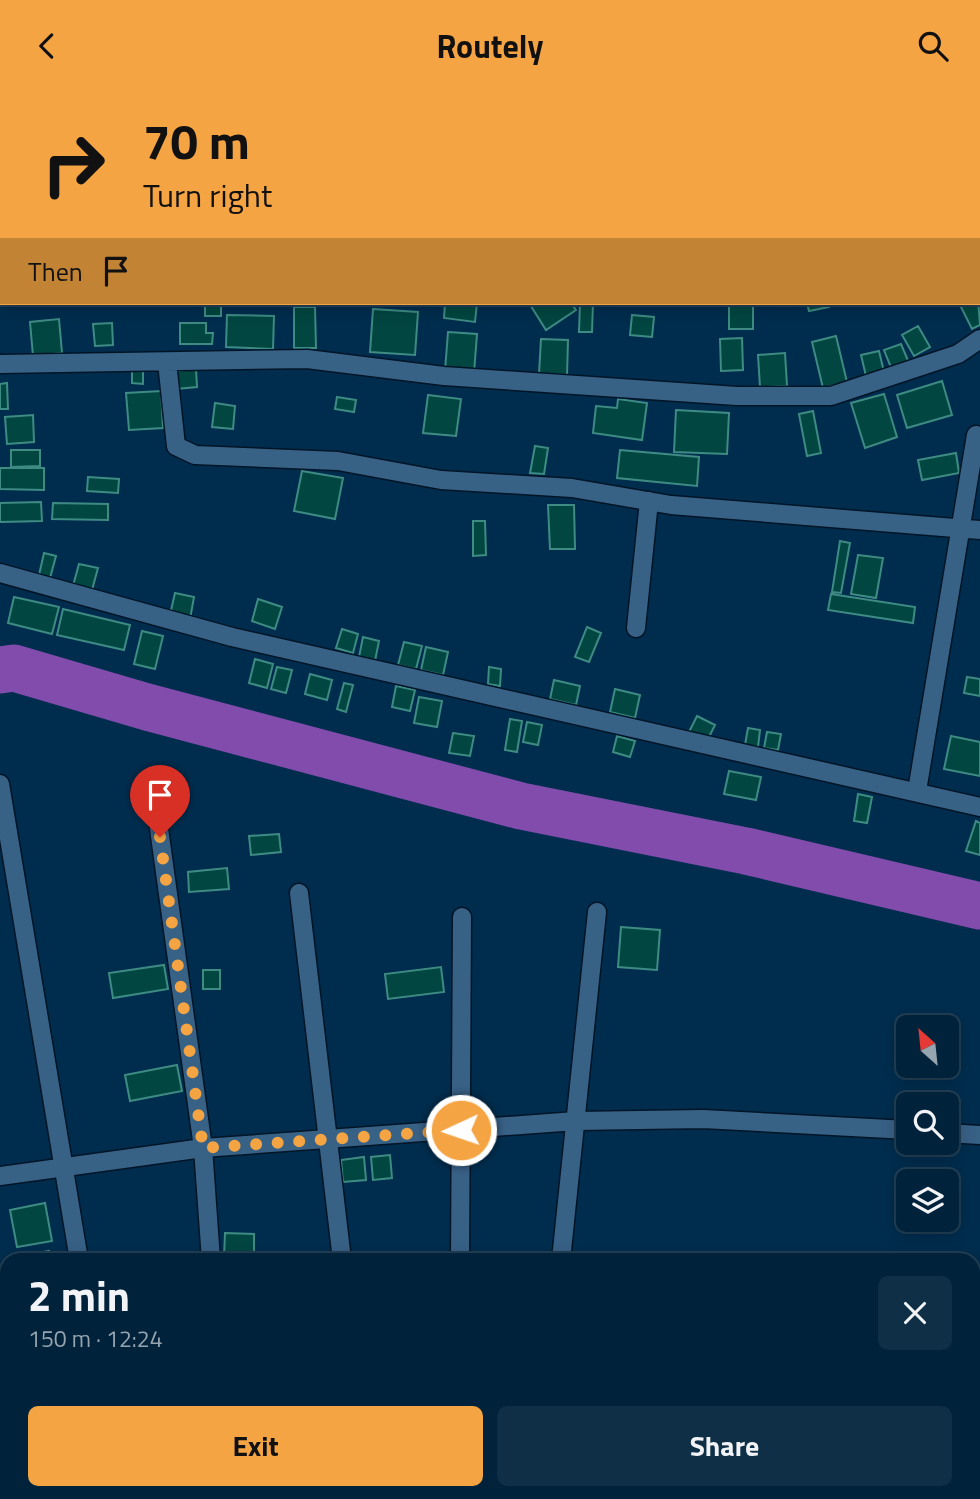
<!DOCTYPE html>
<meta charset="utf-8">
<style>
body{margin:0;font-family:"Titillium Web",sans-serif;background:#0e2f45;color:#f1f3f6;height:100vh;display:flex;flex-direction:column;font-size:26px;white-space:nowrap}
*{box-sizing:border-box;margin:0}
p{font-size:23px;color:#95a4af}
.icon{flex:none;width:38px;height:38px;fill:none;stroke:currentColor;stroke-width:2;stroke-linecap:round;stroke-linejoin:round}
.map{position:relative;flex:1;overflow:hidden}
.drawer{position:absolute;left:0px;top:1162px;width:980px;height:247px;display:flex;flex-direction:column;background:#00223a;border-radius:21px 21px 0 0;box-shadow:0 4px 18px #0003,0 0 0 2px #223f54}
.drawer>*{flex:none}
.banner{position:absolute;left:0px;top:0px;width:980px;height:214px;box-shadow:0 4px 18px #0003,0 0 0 2px #223f54;background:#f4a443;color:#111;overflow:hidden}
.needle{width:46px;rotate:333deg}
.controls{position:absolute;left:896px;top:924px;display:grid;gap:14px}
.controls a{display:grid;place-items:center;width:63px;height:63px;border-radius:10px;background:#00223a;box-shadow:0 4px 18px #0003,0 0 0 2px #223f54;font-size:35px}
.pin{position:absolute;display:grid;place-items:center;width:60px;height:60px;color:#fff;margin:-72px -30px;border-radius:50% 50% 50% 0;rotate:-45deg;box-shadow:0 0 7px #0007}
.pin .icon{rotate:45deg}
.me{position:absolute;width:77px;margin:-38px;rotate:267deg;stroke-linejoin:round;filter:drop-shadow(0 0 5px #0008)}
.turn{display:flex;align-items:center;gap:24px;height:147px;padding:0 28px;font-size:32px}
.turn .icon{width:91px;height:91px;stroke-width:2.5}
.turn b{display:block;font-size:49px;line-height:60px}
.then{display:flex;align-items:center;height:66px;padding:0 28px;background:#0003;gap:14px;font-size:26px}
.round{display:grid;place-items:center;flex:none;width:74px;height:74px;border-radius:10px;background:#0e2f45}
.headline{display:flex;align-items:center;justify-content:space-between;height:119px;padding:0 28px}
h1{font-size:42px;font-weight:700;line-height:52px}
.action{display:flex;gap:14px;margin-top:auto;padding:14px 28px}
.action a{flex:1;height:80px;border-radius:10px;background:#f4a443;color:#111;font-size:28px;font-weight:700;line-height:80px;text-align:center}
.action a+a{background:#0e2f45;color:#f1f3f6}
header{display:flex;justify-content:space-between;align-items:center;height:91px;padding:0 28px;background:#f4a443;color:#111;font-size:32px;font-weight:700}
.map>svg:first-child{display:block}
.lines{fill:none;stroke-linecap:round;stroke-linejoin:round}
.river{stroke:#814cac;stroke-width:47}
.building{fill:#024641;stroke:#3e8b84;stroke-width:2}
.street-casing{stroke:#021527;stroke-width:21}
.street{stroke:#386186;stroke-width:18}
.route{stroke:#f4a443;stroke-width:12;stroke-dasharray:0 21.6}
</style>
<header><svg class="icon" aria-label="back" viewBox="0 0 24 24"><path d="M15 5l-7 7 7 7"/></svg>Routely<svg class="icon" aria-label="search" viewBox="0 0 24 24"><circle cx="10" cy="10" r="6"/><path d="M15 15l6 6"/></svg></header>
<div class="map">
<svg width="980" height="1408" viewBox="0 0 980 1408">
<rect width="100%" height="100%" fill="#002d4e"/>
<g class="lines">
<path class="river" d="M0 579 14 577 147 616 521 715 746 760 980 815"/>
</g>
<path class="building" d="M978 208 980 234 972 238 959 212H978Z
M205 212H221V225H205Z
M445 212H477L475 231 444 227Z
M529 212H571L576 219 546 239Z
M580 212H593L592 241H579Z
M729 212H753V238H729Z
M807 212H828L829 216 809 220Z
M294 216H315L316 257H294Z
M373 218 418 221 415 264 370 261Z
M227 224 274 225 273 258 226 256Z
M632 224 654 226 652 246 630 244Z
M59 228 62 262 33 265 30 231Z
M112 232 113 254 95 255 93 233Z
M180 232H206V242H213L212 253H180Z
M918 235 930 256 914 265 902 244Z
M448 241 477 243 474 282 445 280Z
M836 245 847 291 823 297 812 251Z
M742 247 743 279 721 280 720 248Z
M541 248 568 249 567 284 539 283Z
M901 253 909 272 892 279 884 259Z
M879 260 884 281 866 285 861 264Z
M785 262 787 295 760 296 758 264Z
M132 277H143V293L132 292Z
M196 278 197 296 176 298 174 280Z
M942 290 952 324 907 337 897 304Z
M7 292 8 318H0V293Z
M161 300 163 337 129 339 126 302Z
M884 303 897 346 865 357 851 312Z
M428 304 461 308 456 345 423 342Z
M337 306 356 309 354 321 335 318Z
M618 308 647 312 642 349 593 342 596 315 617 317Z
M215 312 235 315 233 338 212 336Z
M676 319 729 322 727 363 674 361Z
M813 320 821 362 807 365 799 323Z
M33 324 34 351 7 353 5 326Z
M535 355 548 357 544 383 530 382Z
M11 359H40V375L11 376Z
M620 359 699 366 697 395 617 387Z
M956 362 959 382 922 389 918 369Z
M0 377H44V399L0 398Z
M302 380 343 387 335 428 294 420Z
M88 386 119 388 118 402 87 400Z
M41 411 42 430 0 431V412Z
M53 412 108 413V429L52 428Z
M548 414H574L575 458H550Z
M473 430H485L486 464 473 465Z
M840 450 850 452 841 502 832 501Z
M44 462 56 465 50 487 39 484Z
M858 464 883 467 876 507 851 503Z
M79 473 98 477 92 499 73 495Z
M175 502 194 506 190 528 170 524Z
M831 503 915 516 913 532 828 519Z
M14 506 59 516 52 543 8 532Z
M258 508 282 516 275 538 252 530Z
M63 518 130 534 124 559 57 544Z
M587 536 601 542 589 571 575 566Z
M342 538 358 543 353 562 336 557Z
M142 540 163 545 155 578 134 573Z
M363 546 379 550 375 570 359 566Z
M404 551 422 555 416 578 398 574Z
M426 556 448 561 443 584 421 579Z
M255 568 273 573 267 597 249 592Z
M277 576 292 579 286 602 271 598Z
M489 576 501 578 500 595 488 593Z
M310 583 332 589 327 609 305 603Z
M967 586 980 588V605L964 602Z
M554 589 580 595 576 614 550 608Z
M344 592 353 594 346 621 337 618Z
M396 595 415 599 410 620 392 616Z
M615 598 640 604 635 627 610 621Z
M419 606 442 610 437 636 414 632Z
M697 625 715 634 707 650 689 641Z
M510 628 522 630 517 661 505 659Z
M527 631 542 634 538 654 523 651Z
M748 637 760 639 758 656 745 654Z
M767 641 781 643 778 659 764 657Z
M453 642 474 645 470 665 449 662Z
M617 645 635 650 630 666 613 661Z
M951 645 980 651V685L944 678Z
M729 680 761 686 756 709 724 703Z
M858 703 872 706 867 732 854 730Z
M976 730 980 732V764L966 760Z
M279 743 281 761 251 764 249 745Z
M227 777 229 798 189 801 188 781Z
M621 836 660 839 657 879 618 876Z
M164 874 168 898 113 907 109 882Z
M441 876 444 901 388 908 385 883Z
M203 879H220V898H203Z
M177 974 182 1000 130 1010 125 984Z
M390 1064 392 1087 373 1089 371 1066Z
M364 1066 366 1089 343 1091 341 1069Z
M45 1112 52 1150 17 1156 10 1119Z
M225 1142 254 1143V1168L224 1167Z
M49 1160 50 1169H20V1165Z
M7 1205V1235L0 1236V1206Z
M135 1402H181L182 1408H136Z"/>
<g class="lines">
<defs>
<path id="street" d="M150 0V2
M335 2 341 0
M752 2 757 0
M0 12H2
M978 69H980
M167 271 176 355 195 364 338 370 441 389 572 397 671 414 980 439
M0 273 307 268 444 285 737 305H831L958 263 980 248
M0 482 232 546 980 716
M636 537 649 410
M0 693 79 1169
M153 694 203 1057 211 1169
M917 700 976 344
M299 802 342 1169
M947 1042 980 1044
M0 1085 203 1057 576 1030 703 1028 908 1039
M460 1169 462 826
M561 1169 597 821
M973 1185 980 1186
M0 1245 7 1244
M110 1402 111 1408"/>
</defs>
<use href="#street" class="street-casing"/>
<use href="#street" class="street"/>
</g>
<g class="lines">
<path class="route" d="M160 746 203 1057 461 1039"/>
</g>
</svg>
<div class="controls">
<a><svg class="needle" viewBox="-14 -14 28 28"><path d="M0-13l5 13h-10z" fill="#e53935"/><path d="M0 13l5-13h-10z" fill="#95a4af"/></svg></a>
<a><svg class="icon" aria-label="search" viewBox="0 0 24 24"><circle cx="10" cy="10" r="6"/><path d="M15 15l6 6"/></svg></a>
<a><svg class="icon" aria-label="layers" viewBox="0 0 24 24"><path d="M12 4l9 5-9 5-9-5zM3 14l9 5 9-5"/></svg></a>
</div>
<div class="pin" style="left:160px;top:746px;background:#d93025"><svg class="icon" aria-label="arrive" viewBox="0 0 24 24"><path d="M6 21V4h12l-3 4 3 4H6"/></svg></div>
<svg class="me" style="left:461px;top:1039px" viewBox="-20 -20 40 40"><circle r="17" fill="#f4a443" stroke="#fff" stroke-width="3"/><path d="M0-11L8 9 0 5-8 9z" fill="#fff"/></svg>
<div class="banner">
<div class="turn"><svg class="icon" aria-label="right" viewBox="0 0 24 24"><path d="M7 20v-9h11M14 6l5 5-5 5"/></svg><div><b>70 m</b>Turn right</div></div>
<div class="then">Then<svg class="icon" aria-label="arrive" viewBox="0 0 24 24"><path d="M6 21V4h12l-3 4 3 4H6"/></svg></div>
</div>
<section class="drawer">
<div class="headline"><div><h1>2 min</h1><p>150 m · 12:24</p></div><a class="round"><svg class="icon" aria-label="close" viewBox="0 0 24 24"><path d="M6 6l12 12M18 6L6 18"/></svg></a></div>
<div class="action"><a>Exit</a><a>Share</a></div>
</section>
</div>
